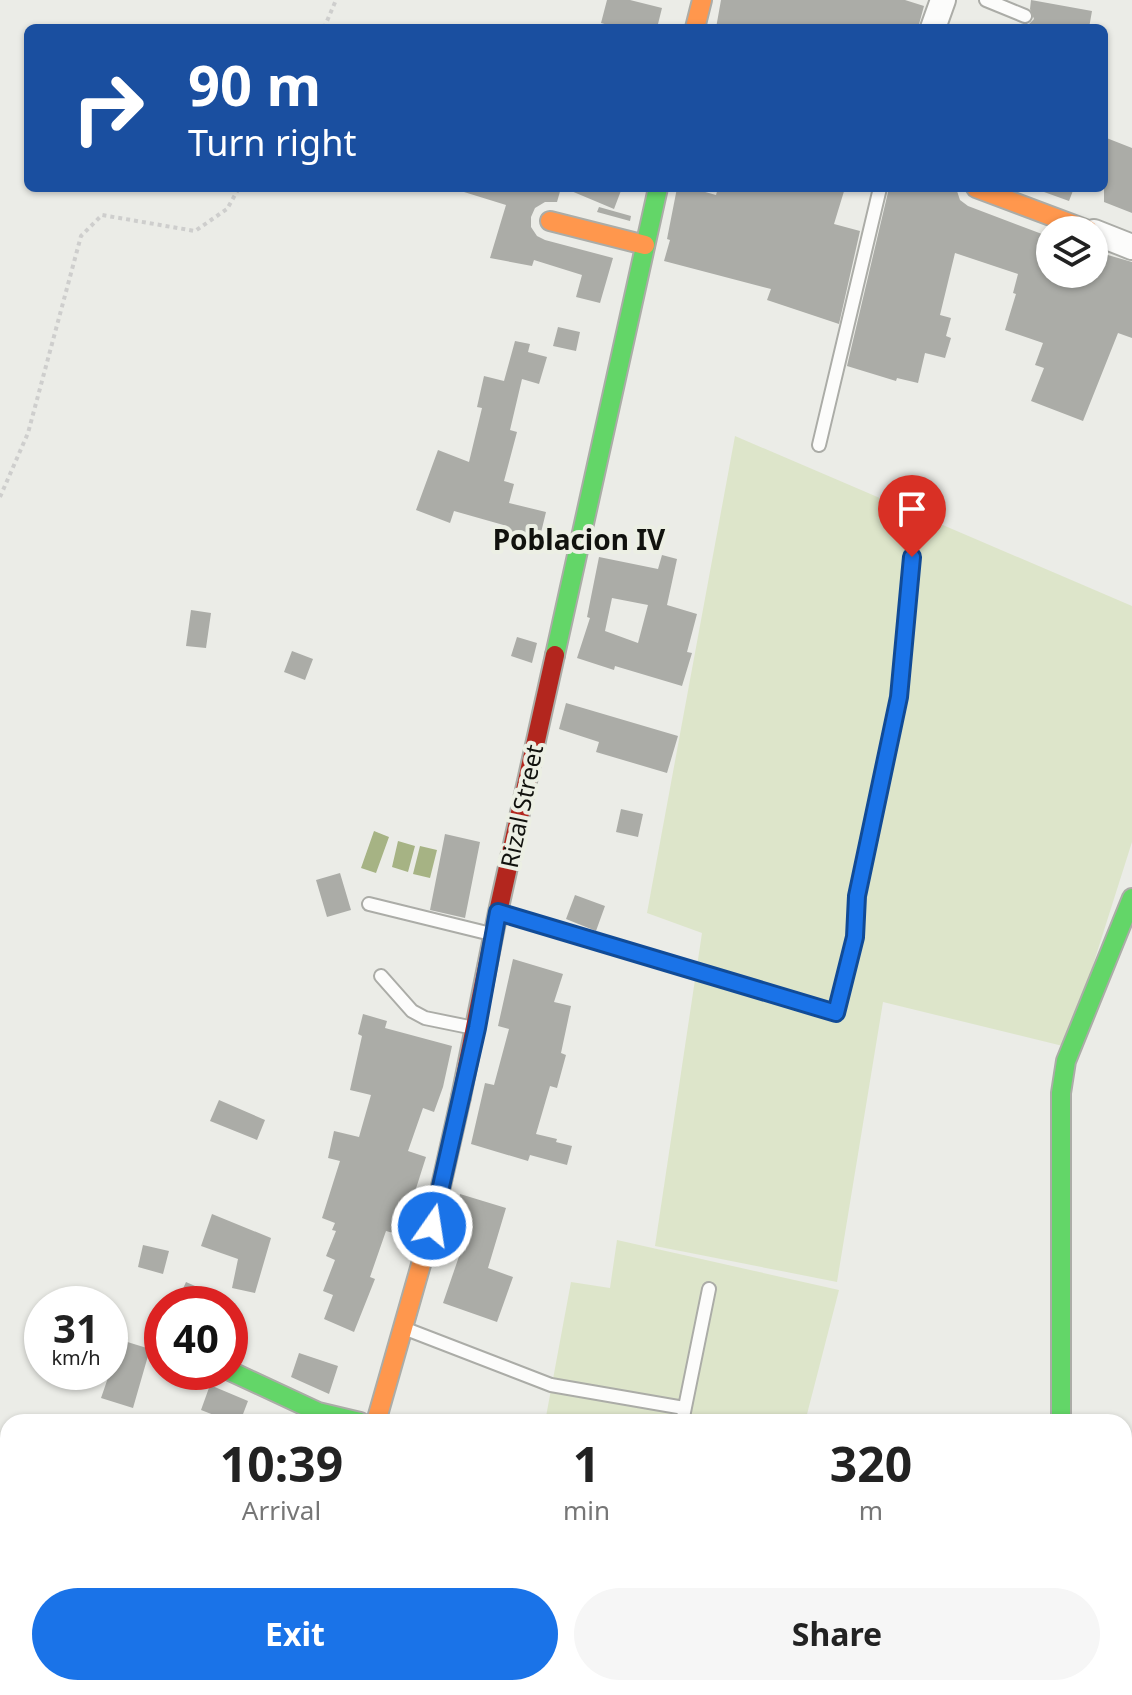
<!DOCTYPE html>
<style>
body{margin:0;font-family:"Noto Sans",sans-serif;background:#f6f6f6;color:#222;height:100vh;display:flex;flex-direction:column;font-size:30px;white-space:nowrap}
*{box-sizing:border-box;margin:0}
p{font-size:26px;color:#767676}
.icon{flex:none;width:44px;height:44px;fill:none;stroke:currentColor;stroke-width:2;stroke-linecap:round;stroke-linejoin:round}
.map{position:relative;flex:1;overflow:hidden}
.side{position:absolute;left:0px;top:1414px;width:1132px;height:282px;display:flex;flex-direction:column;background:#fff;border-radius:24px 24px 0 0;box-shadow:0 2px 6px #0004}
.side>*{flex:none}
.banner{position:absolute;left:24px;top:24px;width:1084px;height:168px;border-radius:12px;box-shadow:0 2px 6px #0004;background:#1a4fa0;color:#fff;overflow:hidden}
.buttons{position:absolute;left:1036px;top:216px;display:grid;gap:16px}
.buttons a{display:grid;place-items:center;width:72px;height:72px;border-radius:50%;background:#fff;box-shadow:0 2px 6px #0004;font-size:40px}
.speed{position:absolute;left:24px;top:1286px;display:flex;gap:16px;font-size:40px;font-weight:700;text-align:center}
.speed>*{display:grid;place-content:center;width:104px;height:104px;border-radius:50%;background:#fff;box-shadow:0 2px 6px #0004;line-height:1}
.speed small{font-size:20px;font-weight:400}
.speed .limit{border:12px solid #d22;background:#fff;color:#111}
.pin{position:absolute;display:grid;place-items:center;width:68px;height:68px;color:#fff;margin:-82px -34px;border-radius:50% 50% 50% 0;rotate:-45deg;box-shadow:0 0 8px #0007}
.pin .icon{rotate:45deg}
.me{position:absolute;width:88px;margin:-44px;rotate:13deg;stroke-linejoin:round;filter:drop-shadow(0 0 6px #0008)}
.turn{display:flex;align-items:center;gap:28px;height:168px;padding:0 32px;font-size:36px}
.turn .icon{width:104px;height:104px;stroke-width:2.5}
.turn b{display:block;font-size:56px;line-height:68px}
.eta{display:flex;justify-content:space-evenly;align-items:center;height:136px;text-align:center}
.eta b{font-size:48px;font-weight:700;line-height:56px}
.button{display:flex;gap:16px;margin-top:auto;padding:16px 32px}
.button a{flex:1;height:92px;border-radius:48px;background:#1a73e8;color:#fff;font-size:32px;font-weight:700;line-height:92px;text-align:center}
.button a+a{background:#f6f6f6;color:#222}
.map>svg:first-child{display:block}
.green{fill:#dde5ca}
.water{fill:#a6b384}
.building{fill:#abaca7;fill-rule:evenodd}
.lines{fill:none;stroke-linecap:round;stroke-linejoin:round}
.lane-casing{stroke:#abaca7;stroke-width:16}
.street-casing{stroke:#abaca7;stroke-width:28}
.fast-casing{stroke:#abaca7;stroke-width:22}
.slow-casing{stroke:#abaca7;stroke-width:22}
.jam-casing{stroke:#abaca7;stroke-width:22}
.path{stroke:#cececd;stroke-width:4;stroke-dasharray:4 4;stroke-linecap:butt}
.lane{stroke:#fcfcfb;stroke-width:12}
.street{stroke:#fcfcfb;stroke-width:24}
.fast{stroke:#63d668;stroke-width:18}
.slow{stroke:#ff974d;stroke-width:18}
.jam{stroke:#b3261e;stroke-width:18}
.route-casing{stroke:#114b97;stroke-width:20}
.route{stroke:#1a73e8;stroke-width:14}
.labels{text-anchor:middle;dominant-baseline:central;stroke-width:8;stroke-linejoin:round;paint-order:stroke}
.street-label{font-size:24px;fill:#11120e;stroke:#ecefe4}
.quarter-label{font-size:28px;font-weight:bold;fill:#11120e;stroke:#ecefe4}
</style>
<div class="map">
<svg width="1132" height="1695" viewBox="0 0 1132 1695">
<rect width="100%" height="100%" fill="#ebece7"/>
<path class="green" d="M735 436 1132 606V842L1067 1047 883 1002 837 1282 655 1246 702 933 647 913Z
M617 1240 839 1290 805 1422H545L571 1282 610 1288Z"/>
<path class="water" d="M374 831 389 837 376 873 361 868Z
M398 841 415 846 408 872 392 867Z
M420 846 437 850 430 878 413 874Z"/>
<path class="building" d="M607 0H630L662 8 657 28H619L601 23Z
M721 0H905L924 6 918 28H716Z
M1031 0 1092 11 1089 28 1027 26 1034 19 1030 9Z
M1104 137 1132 148V213L1104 202Z
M465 188H561L557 202H545L535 208 531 217V227L537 236 545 240 613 258 600 303 576 297 582 275 534 260 532 266 490 258 506 205 464 192Z
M564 188H622L614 209Z
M677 188H691L716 195 718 188H845L834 224 860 231 839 324 767 300 771 289 664 261 670 240 667 239Z
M889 188H956L960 200 968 206 1050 237V274H1094V251L1132 262V338L1118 333 1083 421 1031 401 1044 368 1035 365 1043 343 1005 330 1016 294 1013 293 1018 274 955 253 940 315 951 318 946 336 951 338 945 358 925 353 918 383 897 378 896 381 847 366Z
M1033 188H1074L1069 201Z
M599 207 631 216 630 221 597 212Z
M558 327 580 332 576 351 553 346Z
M515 341 530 344 528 352 547 357 539 384 522 379 510 430 517 432 504 481 514 484 509 503 546 512 538 545 504 536 507 526 454 511 450 523 416 510 438 450 469 462 482 408 477 407 484 376 504 381Z
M662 555 677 559 667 605 697 614 687 652 692 653 682 686 615 666 614 670 577 658 590 618 587 617 599 557 658 569ZM612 598 648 605 638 643 605 631Z
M191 610 211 613 206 648 186 646Z
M517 637 537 643 532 663 511 656Z
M292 651 313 659 305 680 284 672Z
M566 703 678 736 667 773 596 752 599 742 559 729Z
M621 809 643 814 638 837 616 832Z
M445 834 480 842 465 918 430 910Z
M340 873 351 910 327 917 316 880Z
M575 895 605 906 596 931 566 919Z
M513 959 563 974 554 1002 571 1006 561 1053 566 1055 557 1088 550 1086 536 1134 557 1139 556 1142 572 1146 567 1165 530 1155 528 1161 471 1144 485 1083 494 1085 509 1029 498 1026Z
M363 1014 387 1021 385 1028 452 1046 443 1087 434 1112 423 1108 408 1151 426 1157 413 1198 418 1199 408 1237 386 1231 370 1277 375 1279 354 1332 324 1319 333 1295 323 1291 335 1260 326 1256 336 1231 332 1230 335 1223 322 1218 340 1161 328 1158 334 1131 359 1137 371 1095 350 1090 362 1036 358 1034Z
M219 1100 265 1120 257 1140 210 1121Z
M460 1194 506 1208 488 1268 513 1277 497 1322 443 1303 466 1236 451 1231Z
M212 1214 271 1238 255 1293 232 1288 238 1259 201 1246Z
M143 1245 169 1251 163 1274 138 1267Z
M186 1282 236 1304H176Z
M121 1340 150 1349 133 1408 101 1398Z
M299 1353 338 1366 329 1394 291 1377Z
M210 1385 248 1401 240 1422H232L201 1410Z"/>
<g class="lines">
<defs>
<path id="lane" d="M986 0 1025 16
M819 445 880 188
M369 904 491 934
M501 913 836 1013 855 937 857 896 899 697 912 557
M381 976 412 1011 425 1018 474 1028
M406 1329 551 1385 684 1408
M682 1422 709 1289"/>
<path id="street" d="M933 28 943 0
M1094 232 1132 247
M1078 1688 1079 1695"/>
<path id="fast" d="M555 655 658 188
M230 1371 318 1412 360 1422
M1061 1422V1093L1066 1061 1132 898
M280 1695 283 1688"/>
<path id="slow" d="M695 28 702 0
M976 188 1088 230
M550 221 645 245
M376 1422 432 1226 461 1097"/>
<path id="jam" d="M461 1097 498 912 555 655"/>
</defs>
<use href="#lane" class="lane-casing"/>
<use href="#street" class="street-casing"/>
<use href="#fast" class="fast-casing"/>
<use href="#slow" class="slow-casing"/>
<use href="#jam" class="jam-casing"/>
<path class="path" d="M324 28 336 0
M0 497 28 433 81 236 102 215 195 231 227 209 239 188"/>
<use href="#lane" class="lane"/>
<use href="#street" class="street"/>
<use href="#fast" class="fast"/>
<use href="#slow" class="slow"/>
<use href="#jam" class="jam"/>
</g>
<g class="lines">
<defs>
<path id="route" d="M432 1226 477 1028 498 912 836 1013 855 937 857 896 899 697 912 557"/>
</defs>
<use href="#route" class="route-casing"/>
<use href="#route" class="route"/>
</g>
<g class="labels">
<g class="street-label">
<text transform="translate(521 806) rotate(-78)">Rizal Street</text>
</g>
<g class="quarter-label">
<text x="579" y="539">Poblacion IV</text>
</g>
</g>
</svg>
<div class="buttons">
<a><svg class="icon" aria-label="layers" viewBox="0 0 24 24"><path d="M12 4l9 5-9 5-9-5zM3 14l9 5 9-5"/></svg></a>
</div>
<div class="speed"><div>31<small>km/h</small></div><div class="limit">40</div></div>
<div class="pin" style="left:912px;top:557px;background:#d93025"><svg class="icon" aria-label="arrive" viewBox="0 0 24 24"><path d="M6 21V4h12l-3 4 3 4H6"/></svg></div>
<svg class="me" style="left:432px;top:1226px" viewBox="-20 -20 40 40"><circle r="17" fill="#1a73e8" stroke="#fff" stroke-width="3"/><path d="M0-11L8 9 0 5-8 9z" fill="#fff"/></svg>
<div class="banner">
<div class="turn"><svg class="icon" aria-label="right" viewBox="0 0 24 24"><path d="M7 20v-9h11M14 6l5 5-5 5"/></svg><div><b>90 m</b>Turn right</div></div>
</div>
<section class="side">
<div class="eta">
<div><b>10:39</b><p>Arrival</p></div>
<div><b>1</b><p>min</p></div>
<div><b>320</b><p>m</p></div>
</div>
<div class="button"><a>Exit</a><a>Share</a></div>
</section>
</div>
